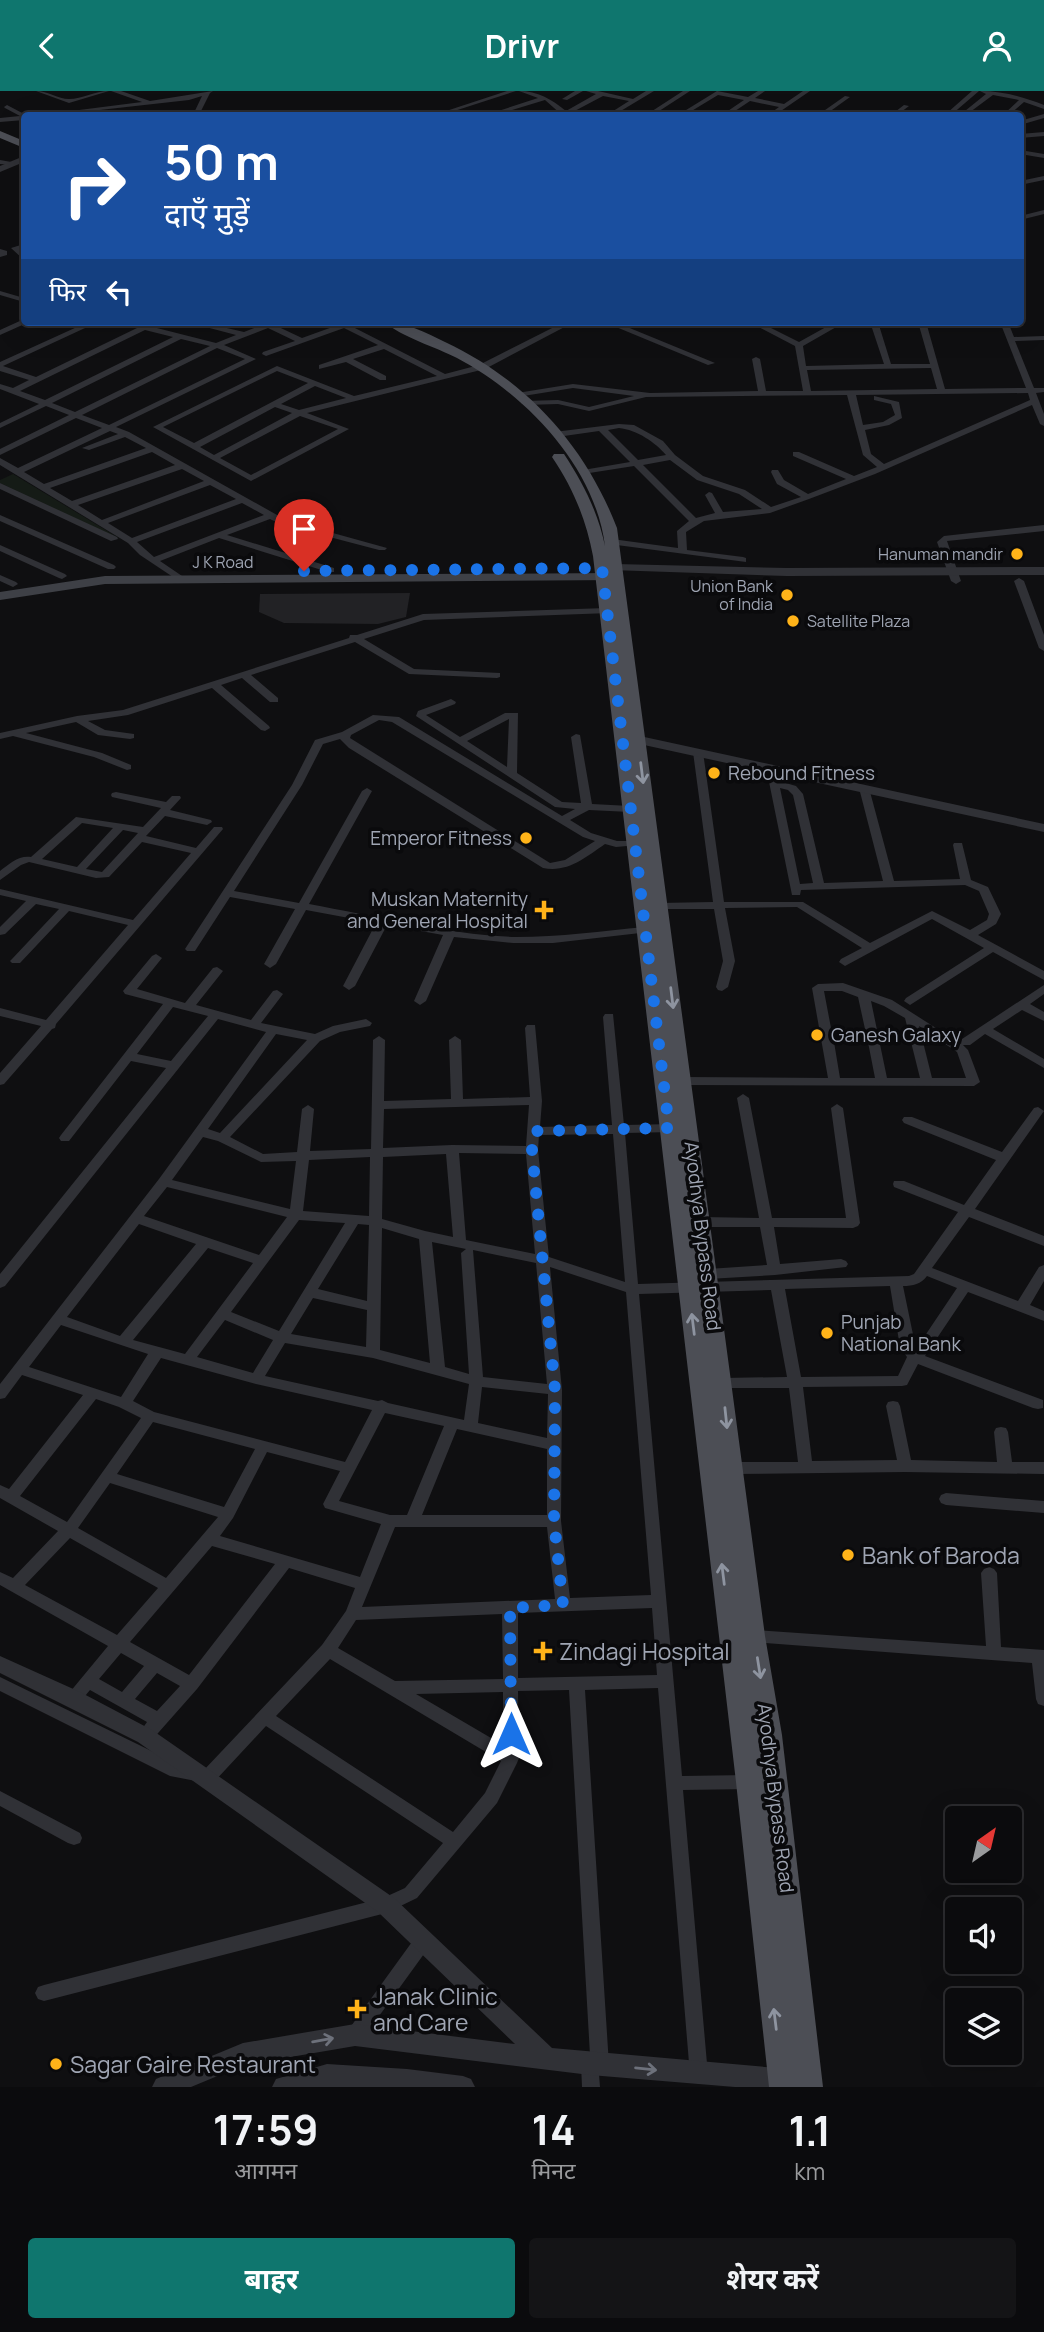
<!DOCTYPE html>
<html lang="hi">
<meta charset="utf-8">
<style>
body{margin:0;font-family:Manrope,"Noto Sans Devanagari",sans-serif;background:#141416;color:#f1f3f6;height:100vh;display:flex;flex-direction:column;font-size:26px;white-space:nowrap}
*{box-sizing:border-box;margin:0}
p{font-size:23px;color:#9a9b9d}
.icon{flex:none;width:38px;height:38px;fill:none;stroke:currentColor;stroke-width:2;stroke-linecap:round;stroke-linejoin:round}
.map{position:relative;height:1996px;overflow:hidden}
.details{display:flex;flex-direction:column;background:#0b0b0d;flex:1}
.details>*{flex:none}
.hud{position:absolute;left:21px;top:21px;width:1003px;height:214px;border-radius:7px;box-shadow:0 7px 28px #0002,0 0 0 2px #2b2b2e;background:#1a4fa0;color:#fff;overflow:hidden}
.needle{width:46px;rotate:34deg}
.fabs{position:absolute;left:945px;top:1715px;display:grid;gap:14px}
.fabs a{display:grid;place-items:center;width:77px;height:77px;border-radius:7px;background:#0b0b0d;box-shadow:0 7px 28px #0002,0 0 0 2px #2b2b2e;font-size:35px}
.pin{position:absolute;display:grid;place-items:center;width:60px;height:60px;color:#fff;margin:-72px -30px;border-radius:50% 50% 50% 0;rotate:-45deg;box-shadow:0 0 7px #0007}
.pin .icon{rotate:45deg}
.me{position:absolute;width:77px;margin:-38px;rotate:0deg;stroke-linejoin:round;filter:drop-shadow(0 0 5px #0008)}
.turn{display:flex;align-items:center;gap:24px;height:147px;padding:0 28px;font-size:32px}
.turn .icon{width:91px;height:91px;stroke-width:2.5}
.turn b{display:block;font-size:49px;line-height:60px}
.then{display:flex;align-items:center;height:66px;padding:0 28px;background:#0003;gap:14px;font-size:26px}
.eta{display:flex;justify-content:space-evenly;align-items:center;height:119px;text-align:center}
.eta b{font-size:42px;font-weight:700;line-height:49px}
.cta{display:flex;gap:14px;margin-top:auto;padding:14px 28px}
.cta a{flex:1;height:80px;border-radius:7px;background:#0f766e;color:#fff;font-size:28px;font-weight:700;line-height:80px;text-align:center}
.cta a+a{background:#141416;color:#f1f3f6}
header{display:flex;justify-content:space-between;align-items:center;height:91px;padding:0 28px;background:#0f766e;color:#fff;font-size:32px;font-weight:700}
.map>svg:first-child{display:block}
.green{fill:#151b16}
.building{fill:#222225}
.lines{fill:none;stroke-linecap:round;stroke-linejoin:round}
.minor{fill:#303136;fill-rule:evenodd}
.tertiary{fill:#303136;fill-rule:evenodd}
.secondary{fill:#3e4046;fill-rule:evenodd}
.primary{fill:#4c4e55;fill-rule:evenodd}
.oneway{stroke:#8e94a0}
.oneway2{stroke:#6d717b}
.route{stroke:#1a73e8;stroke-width:12;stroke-dasharray:0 21.6}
.poi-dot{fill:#ffb319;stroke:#0a0a0c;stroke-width:2.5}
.labels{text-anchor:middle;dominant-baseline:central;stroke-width:7;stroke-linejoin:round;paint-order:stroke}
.far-poi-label{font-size:16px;fill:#9fa5b3;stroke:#0a0a0c;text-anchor:end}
.far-street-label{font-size:16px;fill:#9fa5b3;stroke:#0a0a0c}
.poi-label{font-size:19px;fill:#9fa5b3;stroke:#0a0a0c;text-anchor:start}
.street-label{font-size:19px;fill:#9fa5b3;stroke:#0a0a0c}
.near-poi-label{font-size:23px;fill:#9fa5b3;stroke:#0a0a0c;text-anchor:start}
</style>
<header><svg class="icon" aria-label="back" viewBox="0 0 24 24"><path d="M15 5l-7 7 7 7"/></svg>Drivr<svg class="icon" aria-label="person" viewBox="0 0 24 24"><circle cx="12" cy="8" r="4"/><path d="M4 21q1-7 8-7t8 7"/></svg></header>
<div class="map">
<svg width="1044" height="1996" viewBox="0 0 1044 1996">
<rect width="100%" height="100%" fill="#0f0f11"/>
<path class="green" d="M13 383 122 449 0 392V389Z"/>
<path class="building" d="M410 502 406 526 378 533 284 532 259 521 260 503Z"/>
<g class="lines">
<path class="minor" d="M36 0C48 0 58 8 69 8 82 8 95 0 109 0L69 12Z
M111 0H121L150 10 213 0 210 2 199 24H193L202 5 189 9 55 24H40L142 11Z
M507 0H516L442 24H434Z
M519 0C538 0 551 8 566 20L596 3 586 0H598L633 8 646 0H654L614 24H607L629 10 603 5 569 23 570 24H562L545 9 496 24H488L489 23 538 7Z
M575 0H583L567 9 562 8Z
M683 0H690L653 24H646Z
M717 0 748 6 758 0H765L755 7 784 13 803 0H810L775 24H768L779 16 750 10 729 24H722L744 9 718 4 685 24H678Z
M972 0H979L951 24H947V22Z
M980 0C1003 0 1023 6 1044 14V18L1024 11 1009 24H1003L1019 9 993 4 966 24H960L986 3Z
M845 5 850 6 825 24H818Z
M7 14 26 24 24 29 0 31V27L20 25 5 17 4 16Z
M904 14 909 15 897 24H891Z
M1044 23V27L1020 34V30Z
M1044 41V45L1020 47V43Z
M1020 59 1044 63V67L1020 63Z
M0 69 17 72 14 74 0 73Z
M1044 85V89L1020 94V90Z
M1044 119V123L1020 129V125Z
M24 153V157L20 158 24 163V169L11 157Z
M0 158 7 160V164L0 166Z
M0 200 24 207V211L0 204Z
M22 229 29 231 0 244V239Z
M88 231H98L3 275 36 286 137 237 117 231 145 234 216 252 236 244 187 231H201L244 241 262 234 258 231H268L302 247 338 234 334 231H349L352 233 351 235 445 283 479 274 564 231H574L485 278 307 322 349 338 251 390 153 336 277 275 354 305 437 285 384 258 353 268 386 285V289H380L346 271 319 278V274L378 254 344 237 266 265 262 263 263 261 295 250 268 237 224 254 256 268 116 336 129 341 286 429 387 457 385 459H379L280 433 270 428 227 444 334 477V481H328L219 447 160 470 185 487V491L182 492 140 464 128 452 0 374V367L18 377 102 337 76 327 0 364V358L69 324 46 315 0 337V332L39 313 0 298V293L13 297 29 289 0 280V271ZM145 239 173 246 45 309 20 300ZM181 248 210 255 75 321 52 312ZM217 257 245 268 109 334 82 324ZM277 280 308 292 194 352 163 336ZM315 295 346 307 299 319 281 313ZM275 316 292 322 214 364 200 356ZM300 325 338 338 251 384 220 367ZM110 340 118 343 82 357 89 359 125 346 146 357 44 393 24 381ZM152 361 175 374 72 410 50 397ZM182 378 204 390 102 429 78 414ZM210 394 236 408 132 447 108 432ZM242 412 264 424 154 466 137 451Z
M604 231H615L715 272 708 274Z
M749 231H759L799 251 835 231H845L803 255 806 275 884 273 870 231H878L891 273H930L918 231H926L945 298 1026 297 1000 231H1008L1014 246 1044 245V249L1015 250 1034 297H1044V301L1036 302 1044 323V335L1040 333 1032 314 875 383 809 408 770 422 704 430 686 441 687 459 743 466 746 467V471L609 453V449L612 448 678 457 677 440 689 430 634 375 583 383V379L630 371 599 340 557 346 554 345V341L619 333 634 334 663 350 675 364 703 385 745 399 771 416 801 406 777 393 771 381 772 379H778L784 389 808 403 846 388 793 365V361H799L854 385 877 376 863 364 847 304 646 306 589 320 558 313 525 314 521 312 525 310 558 309 589 316 634 305 573 297 517 306 513 304 517 302 573 293 650 302 758 300 752 268 756 266 760 268 766 300H803L795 255ZM931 277 937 298 811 300 807 279ZM1028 302 1030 309 884 373 871 363 865 339 889 334 902 327 899 311 874 305V309L891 313 895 324 883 331 863 334 856 304ZM619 337C637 339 655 351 666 364L638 369 608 339ZM670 369 697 389 739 403 762 418 723 421 712 402 709 401 705 404 715 422 696 427 643 374Z
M0 392 117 446 118 448 111 450 0 398Z
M0 424 114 474 116 476 114 478H108L0 430Z
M1044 434V440L947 450 961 490 956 493 951 490 937 451 944 445Z
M0 454 65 483 67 485 62 488 59 487 0 460Z
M0 484 16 491 18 493 13 496 0 490Z
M1019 487 1024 490 1044 544V560L1039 557 1014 490Z
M607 517 612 520 610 522 424 529 364 548 414 578 500 582V586L497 587 409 583 355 551 251 584 278 607V611H270L242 587 221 594 269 635 270 637 265 640 261 639 212 597 128 624 88 630 105 639 134 643V647L130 648 98 644 76 631 26 642 102 662 131 674V678L127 679 94 666 13 645 0 648V642L77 625 123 619 349 547 350 544H357L423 523Z
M451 608 456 611 455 613 426 624 460 646 505 622H518L517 682 562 711 581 712 571 646 576 643 580 644 592 713 630 715 635 718 630 721 589 719 570 729 591 742 617 750H638L639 752 638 754 616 756 605 753C586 766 568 782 543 777L349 657 340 648 323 653 302 694 234 800 299 812 362 700 367 697 372 700 309 813C375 825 449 844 516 846 560 846 602 840 645 836L649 837 651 839 649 841 553 852H513L454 846 426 910 420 914 414 910 443 844 387 834 355 895 349 899 343 895 376 832 306 819 276 873 270 877 264 873 295 818 230 806 195 860H187L185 858 292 694 315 649 342 641 373 624 399 626 562 725 575 718 555 716 416 625 418 620ZM509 628 507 676 467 650ZM379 629 392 631 583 746 595 750 565 769 550 772 350 647 351 644Z
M698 658 703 661 724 811H803L870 852 932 820 970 839 987 829 989 823 979 800 965 794 801 799 800 804H792L766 676 767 674H775L779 690 796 695 803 703 824 792 883 790 859 697 864 694 869 697 894 790 960 788 953 754 954 752H962L971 789 988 796 1001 823 996 833 978 844 1044 880V889L993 861 910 914 904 910 906 907 984 857 932 828 845 875 839 871 841 868 862 857 797 816 725 817 735 870 728 896 722 900 718 899 716 896 723 870 714 818H659L653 815 659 812 713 811 693 661ZM780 697 788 699 793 704 813 792 800 793Z
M116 701 166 711 172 705H180L181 707 170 719 211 729 212 731 207 734 165 725 146 745 196 757 214 736H222L223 738 56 933 55 937 52 938 4 993 0 994V982L41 935 0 925V917L46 929 128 834 69 820 20 872H12L10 870 12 868 59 818 36 813 5 843 0 844V836L26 810 0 804V798L133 829 191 762 142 751 109 786 96 787 29 771 21 774 0 789V780C9 773 19 764 31 766L76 726 143 736 161 717 112 706 111 704 112 702ZM82 732 113 737 77 776 42 768ZM123 739 138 742 102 781 86 778Z
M156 863 162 867 137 898 185 912 213 877 217 876 223 880 196 914 251 929 273 900 277 899 283 903 261 932 315 943 333 935 366 928 372 932 370 935 340 941 320 950 230 1046 263 1063 297 1061 302 1018 308 1014 314 1018 310 1060 371 1058 373 949 379 945 385 949 384 1010 451 1008 449 949 455 945 461 949 463 1008 530 1006 525 937 527 934H535L542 1010 540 1036 612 1034 603 926 605 923H613L624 1034 674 1033 680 1037 674 1041 625 1042 638 1193 909 1185 914 1183 958 1121 894 1096 893 1093 894 1090H904L964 1114 996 1069 904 1032 902 1029 904 1026H912L1002 1061 1034 1017 1038 1016 1044 1020 975 1118 1044 1145V1155L969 1126 932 1177 1018 1210 1039 1176 1044 1174V1190L1030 1214 1044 1220V1230L968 1201 925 1265 1043 1309V1317L1038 1318 1033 1317 918 1273 907 1294 902 1295 803 1296 812 1370 897 1369 886 1315 888 1311 893 1310 898 1311 900 1315 911 1369 997 1371 994 1341 996 1337 1001 1336 1006 1337 1008 1341 1012 1371H1044V1383L905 1381 732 1383 727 1381 725 1377 727 1373 732 1371H798L789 1297H723L718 1296 716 1292 718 1288 723 1287 787 1286 771 1199 639 1203 682 1685 749 1684 755 1686 757 1691 755 1696 749 1698 683 1699 708 1984 705 1990 699 1993 693 1990 690 1984 658 1597 585 1599 609 1974 606 1980 599 1983 600 1996H582L581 1973 584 1967 590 1964 569 1599 518 1600 519 1667 517 1672 497 1712 417 1807 386 1822 44 1910 38 1908 35 1902 38 1896 44 1894 383 1807 405 1797 443 1752 266 1635 213 1692 207 1694 201 1692 200 1689 196 1690 170 1685 0 1600V1586L178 1673 196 1676 203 1680 322 1554 346 1520 355 1497 289 1477 197 1598 151 1650 145 1652 139 1650 137 1645 147 1631 90 1599C83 1607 79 1616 67 1612L65 1607 108 1555 0 1494V1481L13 1487 58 1440 0 1407V1394L9 1398 83 1304 22 1284 5 1307 0 1308V1293L159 1088 266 941 218 928 5 1195 0 1197V1183L166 977 131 970 69 1050H61L59 1047 61 1044 163 913 125 903 123 900 152 865ZM173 916 208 925 171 970 137 963ZM276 943 307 949 220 1042 208 1038ZM529 1014 526 1055 452 1054 383 1057 384 1018ZM613 1043 625 1191 549 1166 538 1059 539 1044ZM203 1046 218 1050 261 1071 296 1070 290 1118 172 1089ZM459 1062 526 1063 535 1163 466 1149ZM446 1063 453 1146 425 1140 382 1128 383 1066ZM370 1066 369 1125 303 1120 309 1069ZM167 1096 287 1126 259 1164 144 1125ZM299 1129 345 1132 279 1240 231 1221ZM139 1133 196 1153 120 1245 67 1226ZM358 1133 369 1134 367 1210 318 1198ZM382 1137 419 1148 430 1272 380 1259ZM432 1151 466 1158 461 1162 469 1283 445 1276ZM208 1157 253 1172 185 1263 133 1249ZM473 1159 536 1172 547 1293 483 1286ZM550 1176 626 1201 651 1504 570 1507 561 1430 562 1299ZM927 1185 957 1197 916 1258 903 1195C913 1195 921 1193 927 1185ZM890 1195 900 1256 907 1266 898 1285 801 1286 785 1198ZM313 1207 367 1219 366 1256 291 1243ZM225 1229 273 1249 253 1282 197 1266ZM61 1234 148 1263 121 1306 29 1276ZM285 1252 373 1267 469 1293 464 1329 388 1312 382 1309 378 1310 265 1285ZM161 1267 256 1293 372 1319 345 1371 154 1321 133 1310ZM482 1296 548 1303 547 1347 478 1332ZM96 1308 119 1316 141 1327 67 1431 20 1405ZM385 1322 444 1335 407 1424H390L339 1410ZM153 1331 255 1358 224 1416 117 1383ZM457 1338 547 1358V1424H422ZM267 1361 340 1380 323 1413 325 1417 381 1433 360 1486 220 1445 233 1427ZM110 1392 218 1426 166 1487 78 1437ZM395 1436H547L555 1508 362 1516ZM70 1447 158 1497 117 1544 25 1494ZM212 1455 275 1473 189 1584 130 1551ZM652 1517 657 1584 518 1587V1522ZM502 1523 503 1588 395 1590 338 1557 356 1529ZM121 1562 144 1575 122 1601 99 1588ZM330 1568 501 1670 485 1702 453 1741 276 1625ZM157 1582 180 1595 157 1620 135 1608ZM503 1601V1654L416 1603Z
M843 892 892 909 961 953 962 948 1044 894V903L1030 913 1044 921V930L1022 919 993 938 1044 968V977L985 943 970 954H963L968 959 980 991 974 995 682 994 676 990 682 986 828 987 812 897 818 893ZM824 900H842L858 906 865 938 831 937ZM871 910 884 915 905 927 920 987H887ZM919 935 957 961 966 987H932ZM833 945 867 946 875 987H840Z
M743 1003 749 1007 772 1127H846L831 1017 837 1013 843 1017 860 1132 858 1135 853 1137 774 1136 780 1173 841 1168 846 1170 848 1173 846 1176 775 1184 708 1188 703 1186 701 1183 703 1180 708 1178 767 1174 760 1136H702L697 1134 695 1131 697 1128 702 1126 759 1127 737 1007Z
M946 1402 1044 1410V1422L946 1414 941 1412 939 1408 941 1404Z
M989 1476 994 1478 997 1482 1001 1556 1044 1559V1615L1038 1613 1036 1608 1032 1572 753 1551 748 1550 745 1545 748 1540 753 1539 986 1555 981 1482 984 1478Z
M0 1700 80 1742 82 1747 80 1752 74 1754 68 1752 0 1715Z
M423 1842 429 1844 432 1850 429 1856 361 1950 355 1953 349 1950 346 1944 349 1938 417 1844Z"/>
<path class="tertiary" d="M24 65V71L0 81V75Z
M615 473 787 477 1044 476V484L787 485 611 479 609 477Z
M626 642 1044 733V741L621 649 619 646Z
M0 1565 80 1601 152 1639 394 1807 552 1957 788 1978 796 1981 800 1989 797 1996H735L590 1984 355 1955 244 1974 191 1996H152L156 1988 243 1952 355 1933 515 1953 378 1821 138 1651 0 1582Z
M327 1973 407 1978 463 1985 471 1988 475 1996H272L276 1988Z"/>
<path class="secondary" d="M615 482 622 486 620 489 105 493 0 509V501L105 485Z"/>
<path class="primary" d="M0 40 24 50V57L0 47Z
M385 231C407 231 426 242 445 251 526 289 585 354 617 437L765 1545 782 1644 823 1996H769L736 1691 593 465C586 428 573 397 552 366L554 363H564C583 392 598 421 605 455 595 375 525 303 457 267 436 256 401 246 385 231Z"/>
</g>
<defs><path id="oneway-shaft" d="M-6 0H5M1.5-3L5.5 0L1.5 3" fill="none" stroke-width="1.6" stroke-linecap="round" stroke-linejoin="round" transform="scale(1.75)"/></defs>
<g class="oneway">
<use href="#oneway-shaft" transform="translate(642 682) rotate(83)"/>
<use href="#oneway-shaft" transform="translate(672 907) rotate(83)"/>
<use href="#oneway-shaft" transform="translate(693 1233) rotate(-97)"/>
<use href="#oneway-shaft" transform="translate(726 1327) rotate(84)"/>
<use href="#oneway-shaft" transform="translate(723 1483) rotate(-97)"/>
<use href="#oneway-shaft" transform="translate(759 1577) rotate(81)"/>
<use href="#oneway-shaft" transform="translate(775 1928) rotate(-97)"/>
</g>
<g class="oneway2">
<use href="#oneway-shaft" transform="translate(323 1949) rotate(-10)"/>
<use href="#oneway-shaft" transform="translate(646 1978) rotate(6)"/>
</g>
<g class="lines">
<path class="route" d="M304 480 602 477 669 1037 535 1040 532 1059 555 1299 554 1430 563 1514 510 1517 511 1643"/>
</g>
<g class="poi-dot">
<circle cx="1017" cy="463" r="7"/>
<circle cx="787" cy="504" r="7"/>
<circle cx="793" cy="530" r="7"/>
<circle cx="714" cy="682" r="7"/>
<circle cx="526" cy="747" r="7"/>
<path d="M540.5 808.5h7v7h7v7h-7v7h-7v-7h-7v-7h7z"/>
<circle cx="817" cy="944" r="7"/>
<circle cx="827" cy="1242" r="7"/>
<circle cx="848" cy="1464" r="7"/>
<path d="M539.5 1549.5h7v7h7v7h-7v7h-7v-7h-7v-7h7z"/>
<path d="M353.5 1907.5h7v7h7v7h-7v7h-7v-7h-7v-7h7z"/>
<circle cx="56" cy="1973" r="7"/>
</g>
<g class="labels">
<g class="far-poi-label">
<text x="1003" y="463">Hanuman mandir</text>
<text x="773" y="495">Union Bank<tspan x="773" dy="18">of India</tspan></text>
<text x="807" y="530" text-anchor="start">Satellite Plaza</text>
</g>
<g class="far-street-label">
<text x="223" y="471">J K Road</text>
</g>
<g class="poi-label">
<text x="728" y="682">Rebound Fitness</text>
<text x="512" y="747" text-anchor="end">Emperor Fitness</text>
<text x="528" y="808" text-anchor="end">Muskan Maternity<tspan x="528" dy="22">and General Hospital</tspan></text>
<text x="831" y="944">Ganesh Galaxy</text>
<text x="841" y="1231">Punjab<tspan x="841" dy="22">National Bank</tspan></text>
</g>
<g class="street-label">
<text transform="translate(703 1145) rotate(83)">Ayodhya Bypass Road</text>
<text transform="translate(776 1707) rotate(83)">Ayodhya Bypass Road</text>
</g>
<g class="near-poi-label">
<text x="862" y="1464">Bank of Baroda</text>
<text x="559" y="1560">Zindagi Hospital</text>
<text x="373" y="1905">Janak Clinic<tspan x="373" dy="26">and Care</tspan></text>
<text x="70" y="1973">Sagar Gaire Restaurant</text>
</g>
</g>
</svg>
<div class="fabs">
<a><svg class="needle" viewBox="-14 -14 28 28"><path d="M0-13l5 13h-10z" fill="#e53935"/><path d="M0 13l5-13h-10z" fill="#9a9b9d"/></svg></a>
<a><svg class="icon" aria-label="sound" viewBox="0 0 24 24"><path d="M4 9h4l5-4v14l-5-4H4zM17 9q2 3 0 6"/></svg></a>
<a><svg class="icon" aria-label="layers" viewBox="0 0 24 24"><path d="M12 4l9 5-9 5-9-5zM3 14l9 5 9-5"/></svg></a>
</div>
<div class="pin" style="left:304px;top:480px;background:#d93025"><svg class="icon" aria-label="arrive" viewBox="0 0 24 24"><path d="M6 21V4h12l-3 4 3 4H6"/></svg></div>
<svg class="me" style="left:511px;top:1643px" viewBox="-20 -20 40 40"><path d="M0-17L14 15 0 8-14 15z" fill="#1a73e8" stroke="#fff" stroke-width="4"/></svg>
<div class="hud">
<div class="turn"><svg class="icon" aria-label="right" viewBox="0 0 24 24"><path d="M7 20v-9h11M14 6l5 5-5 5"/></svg><div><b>50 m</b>दाएँ मुड़ें</div></div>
<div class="then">फिर<svg class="icon" aria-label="left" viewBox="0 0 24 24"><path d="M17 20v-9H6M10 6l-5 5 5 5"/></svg></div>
</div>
</div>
<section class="details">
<div class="eta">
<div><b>17:59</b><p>आगमन</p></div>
<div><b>14</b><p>मिनट</p></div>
<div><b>1.1</b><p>km</p></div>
</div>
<div class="cta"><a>बाहर</a><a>शेयर करें</a></div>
</section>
